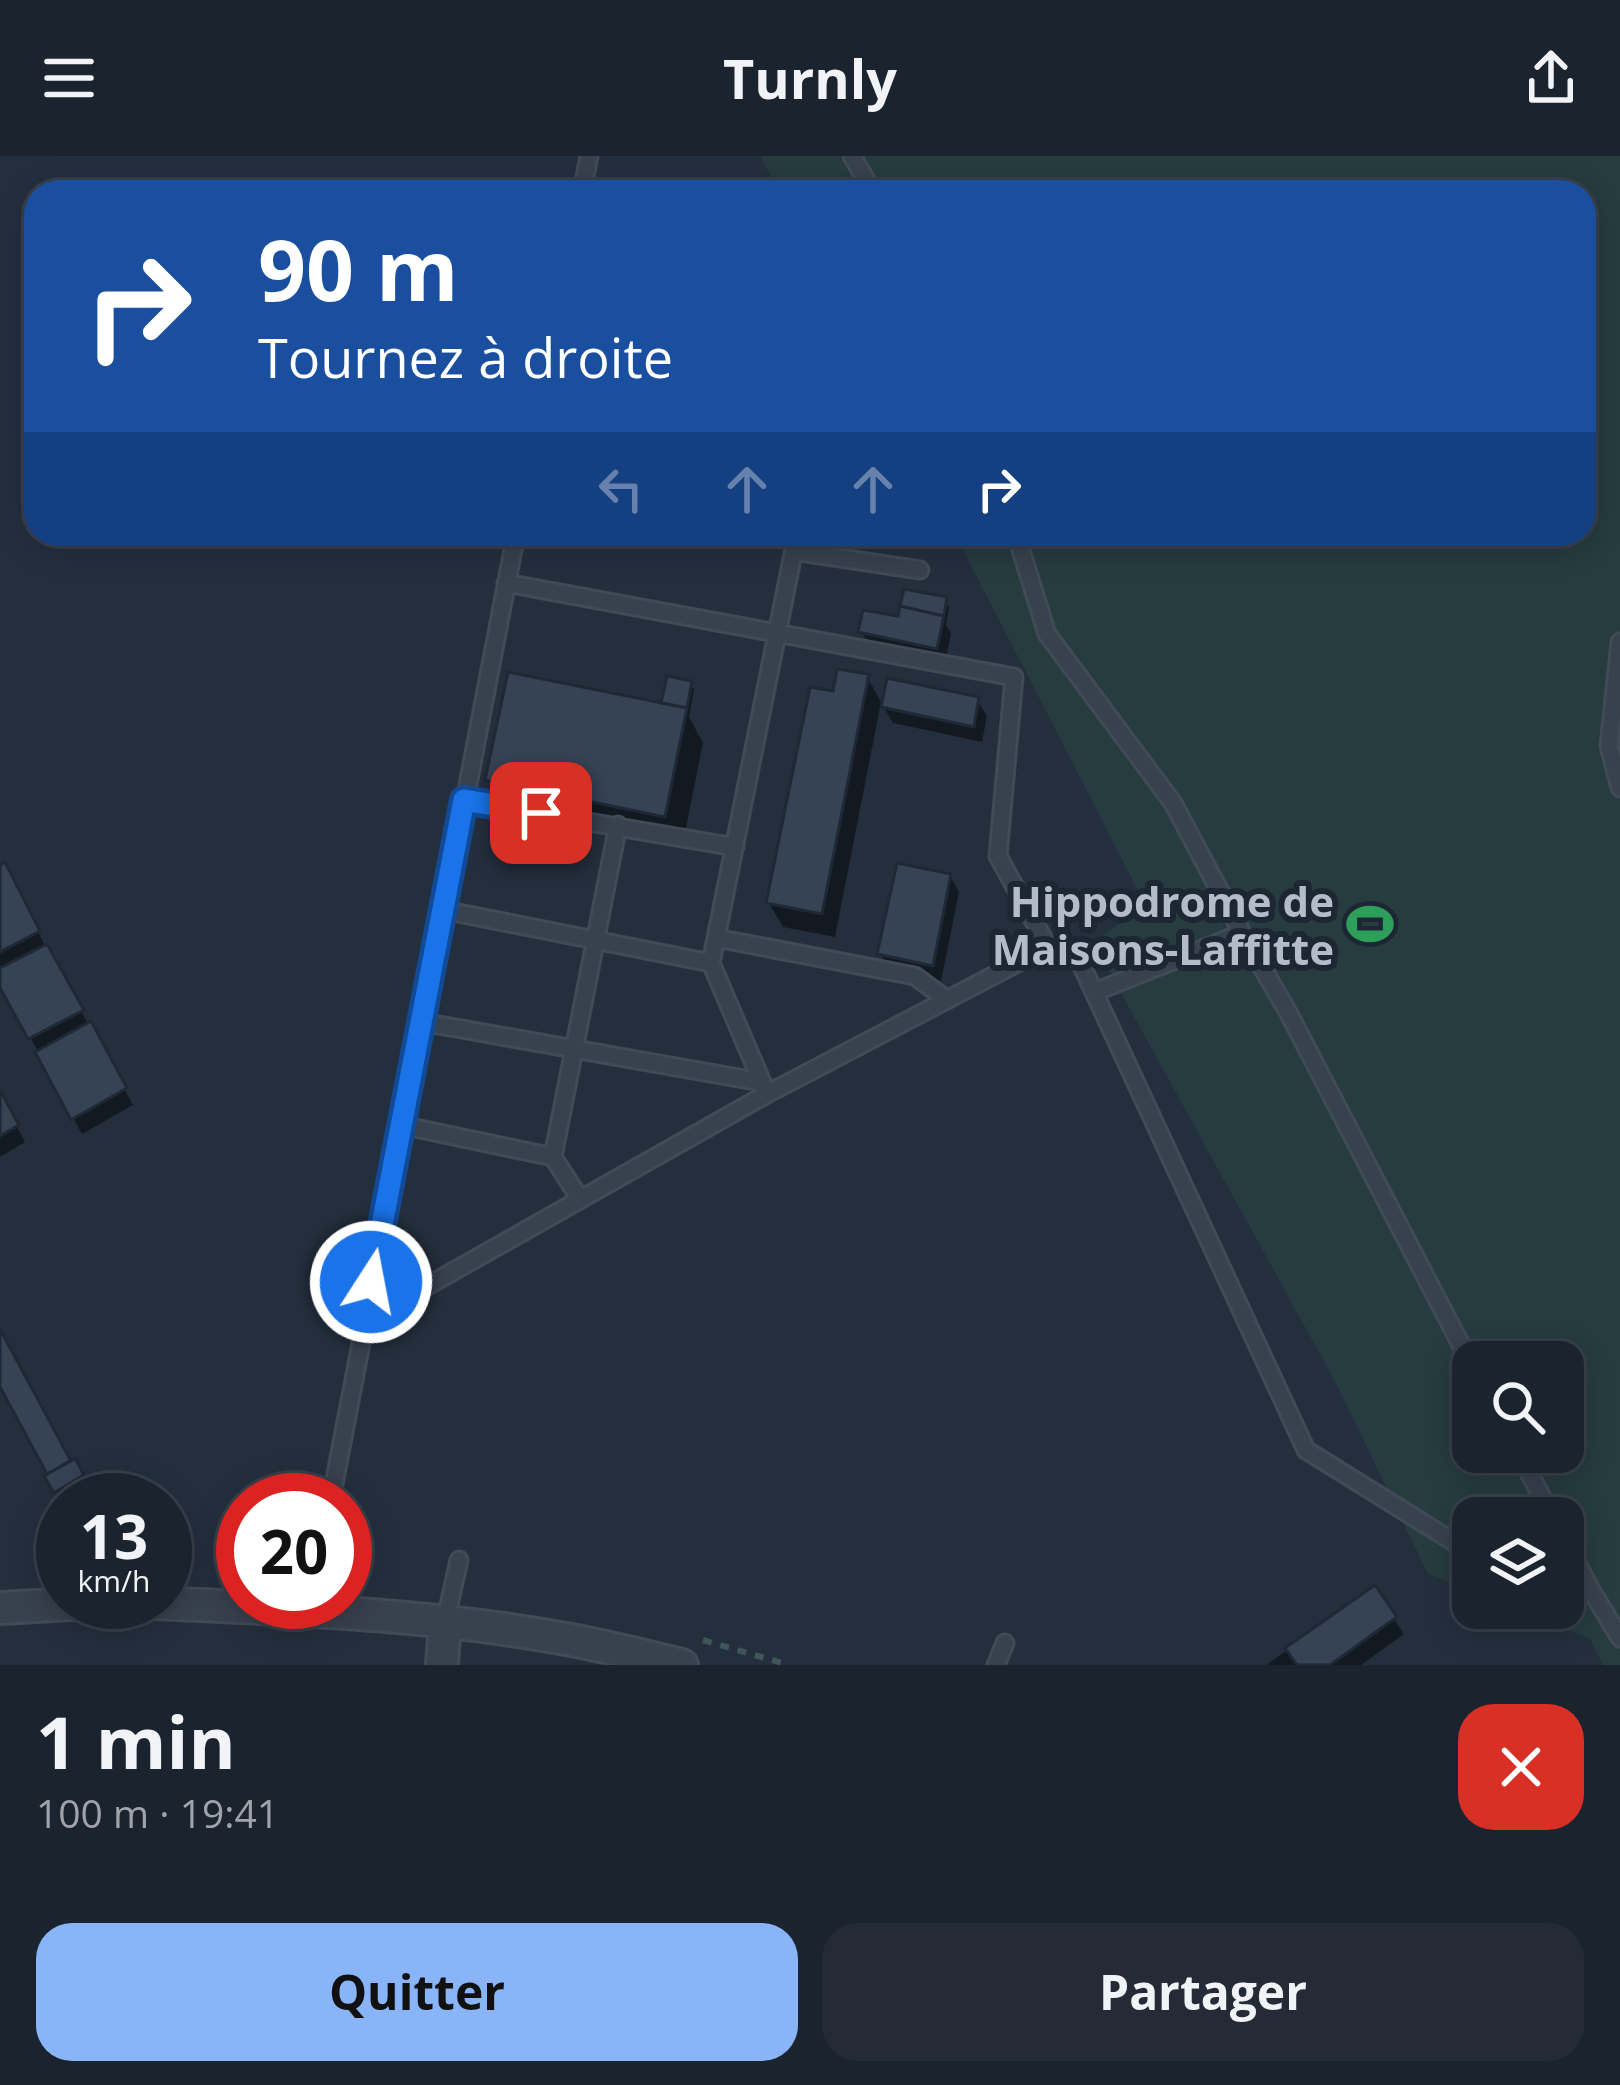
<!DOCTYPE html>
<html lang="fr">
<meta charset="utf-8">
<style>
body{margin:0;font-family:"Open Sans",sans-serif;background:#242b36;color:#f1f3f6;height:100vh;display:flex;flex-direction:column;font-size:45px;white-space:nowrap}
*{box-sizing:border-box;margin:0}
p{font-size:39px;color:#a0a4aa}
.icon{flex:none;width:66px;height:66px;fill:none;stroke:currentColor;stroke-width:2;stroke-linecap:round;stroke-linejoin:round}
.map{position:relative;height:1509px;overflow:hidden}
.drawer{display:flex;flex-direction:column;background:#1b232e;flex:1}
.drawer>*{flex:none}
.banner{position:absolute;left:24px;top:24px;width:1572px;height:366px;border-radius:36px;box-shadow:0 6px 30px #0003,0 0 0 3px #39404a;background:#1a4fa0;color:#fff;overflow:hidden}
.tools{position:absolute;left:1452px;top:1185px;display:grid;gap:24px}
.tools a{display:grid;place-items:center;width:132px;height:132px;border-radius:24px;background:#1b232e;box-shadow:0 6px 30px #0003,0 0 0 3px #39404a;font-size:60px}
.speed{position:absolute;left:36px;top:1317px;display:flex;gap:24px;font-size:60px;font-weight:700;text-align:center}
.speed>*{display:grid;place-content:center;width:156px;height:156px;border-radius:50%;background:#1b232e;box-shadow:0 6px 30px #0003,0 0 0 3px #39404a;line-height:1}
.speed small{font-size:30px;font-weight:400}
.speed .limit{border:18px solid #d22;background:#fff;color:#111}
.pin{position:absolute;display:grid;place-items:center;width:102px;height:102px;color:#fff;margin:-51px;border-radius:24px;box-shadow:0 6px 18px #0006}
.me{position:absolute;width:132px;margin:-66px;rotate:11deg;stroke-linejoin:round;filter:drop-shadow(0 0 9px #0008)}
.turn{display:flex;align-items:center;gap:42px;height:252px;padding:0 36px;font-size:54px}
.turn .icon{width:156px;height:156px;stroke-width:2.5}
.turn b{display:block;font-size:84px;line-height:102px}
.lanes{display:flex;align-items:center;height:114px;padding:0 36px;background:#0003;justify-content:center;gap:60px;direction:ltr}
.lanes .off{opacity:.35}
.round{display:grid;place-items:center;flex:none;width:126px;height:126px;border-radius:36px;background:#242b36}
.head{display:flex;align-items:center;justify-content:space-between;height:204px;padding:0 36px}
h1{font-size:72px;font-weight:700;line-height:90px}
.cta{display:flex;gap:24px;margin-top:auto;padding:24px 36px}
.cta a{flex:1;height:138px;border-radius:36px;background:#8ab4f8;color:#111;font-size:48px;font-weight:700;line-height:138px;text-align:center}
.cta a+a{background:#242b36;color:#f1f3f6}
header{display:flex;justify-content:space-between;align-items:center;height:156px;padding:0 36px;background:#1b232e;font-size:54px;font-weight:700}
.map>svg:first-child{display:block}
.grass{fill:#263c3f;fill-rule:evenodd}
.shadow{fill:#0007}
.building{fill:#364354;stroke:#1f2835;stroke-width:3}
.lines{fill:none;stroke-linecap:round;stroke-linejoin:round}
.service-casing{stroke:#414a57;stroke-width:21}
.minor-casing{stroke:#414a57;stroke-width:36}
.path{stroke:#3f5557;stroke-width:6;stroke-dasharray:9 9;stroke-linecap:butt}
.service{stroke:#38414e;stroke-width:15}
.minor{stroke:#38414e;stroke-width:30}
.route-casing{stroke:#114b97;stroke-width:30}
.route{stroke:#1a73e8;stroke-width:21}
.labels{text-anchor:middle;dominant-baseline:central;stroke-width:12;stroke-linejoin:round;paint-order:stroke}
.poi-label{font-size:42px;font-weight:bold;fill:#b4bcc9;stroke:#1d2633;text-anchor:end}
</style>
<header><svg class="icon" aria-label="menu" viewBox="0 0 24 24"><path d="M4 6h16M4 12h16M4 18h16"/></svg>Turnly<svg class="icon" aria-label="share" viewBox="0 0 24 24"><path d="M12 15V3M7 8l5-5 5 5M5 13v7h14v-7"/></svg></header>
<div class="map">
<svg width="1620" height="1509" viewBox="0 0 1620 1509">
<rect width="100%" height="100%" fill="#242f3e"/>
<path class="grass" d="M760 0H1620V1509H1603L1590 1483 1513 1452H1563V1362H1473V1436L1428 1418 1337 1229 1093 786 1146 750 955 378H1584V36H779ZM1473 1206H1563V1296H1473Z"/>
<path class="shadow" d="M945 444 949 451 946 469 951 478 945 507 870 491 861 475 901 463Z
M867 521 884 551 977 544 987 560 982 586 893 567 881 546 835 781 783 771 769 747 836 539Z
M690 527 694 534 689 561 703 587 682 692 507 655 488 623 663 550Z
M0 712 13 725 46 792 133 949 82 978 0 825Z
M950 720 959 736 941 825 890 814 880 798Z
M0 939 25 986 0 1001Z
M0 1178 71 1308 74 1306 85 1327 64 1341 60 1342 56 1335 50 1317 0 1225Z
M1374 1433 1404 1478 1361 1509H1266Z"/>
<path class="building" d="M904 433 947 441 944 460 900 450Z
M900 450 944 460 937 493 858 476 863 454 898 460Z
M837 513 869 518 822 758 766 747 810 531 833 535Z
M508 516 687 552 665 661 485 624Z
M667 520 692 525 687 552 661 547Z
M887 522 979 541 974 571 881 551Z
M5 706 40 775 0 796V709Z
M897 707 951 718 933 810 877 798Z
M47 788 84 854 28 883 0 832V812Z
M91 865 127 932 71 964 35 896Z
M0 934 19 969 0 980Z
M0 1173 71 1305 47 1318 0 1231Z
M75 1302 84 1319 54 1337 44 1320Z
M1375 1429 1397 1461 1330 1509H1297L1285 1492Z"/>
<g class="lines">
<defs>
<path id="service" d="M852 0 873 36
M582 36 589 0
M1016 378 1047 478 1173 647 1242 777 1288 856 1473 1212
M794 395 920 414
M1620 486 1609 590 1620 632
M464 645 735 691
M443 754 711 807
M716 782 915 820 947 844
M1074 793 1306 1294 1473 1398
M1095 836 1242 777
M422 866 761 926
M767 938 711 807 797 378
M401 969 553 1001 618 669
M553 1001 580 1043
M371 1126 422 1133 767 938 1048 791 998 700 1014 521 506 427
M1518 1296 1553 1362
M331 1344 516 378
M1563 1381 1591 1434
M1563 1427 1591 1434 1620 1482
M445 1467 459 1404
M996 1509 1005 1487"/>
<path id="minor" d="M135 1446C278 1453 424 1457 566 1483 605 1490 644 1500 682 1509
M0 1452 107 1446
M442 1509 445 1467"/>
</defs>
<use href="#service" class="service-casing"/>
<use href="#minor" class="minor-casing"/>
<path class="path" d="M703 1484 789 1509"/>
<use href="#service" class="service"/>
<use href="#minor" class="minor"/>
</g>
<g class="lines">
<defs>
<path id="route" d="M371 1126 464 644 541 657"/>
</defs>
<use href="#route" class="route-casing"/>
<use href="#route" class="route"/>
</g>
<defs>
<symbol id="stadium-bare" viewBox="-9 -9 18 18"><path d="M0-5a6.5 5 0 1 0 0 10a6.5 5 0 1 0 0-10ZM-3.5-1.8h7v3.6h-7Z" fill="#2e9e5b" stroke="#1d2633" stroke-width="2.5" paint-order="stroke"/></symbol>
</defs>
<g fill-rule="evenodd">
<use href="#stadium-bare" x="1337" y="735" width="66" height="66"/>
</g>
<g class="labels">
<g class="poi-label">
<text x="1334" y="744">Hippodrome de<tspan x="1334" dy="48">Maisons-Laffitte</tspan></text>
</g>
</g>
</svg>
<div class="tools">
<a><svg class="icon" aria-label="search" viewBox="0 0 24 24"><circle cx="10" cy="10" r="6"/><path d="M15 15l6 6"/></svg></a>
<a><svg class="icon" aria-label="layers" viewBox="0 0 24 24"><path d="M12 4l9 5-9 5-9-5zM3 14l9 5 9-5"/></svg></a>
</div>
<div class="speed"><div>13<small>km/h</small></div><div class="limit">20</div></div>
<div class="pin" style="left:541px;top:657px;background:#d93025"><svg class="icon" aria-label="arrive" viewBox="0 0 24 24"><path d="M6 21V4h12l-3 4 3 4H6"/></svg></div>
<svg class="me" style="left:371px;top:1126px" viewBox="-20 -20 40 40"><circle r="17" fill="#1a73e8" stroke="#fff" stroke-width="3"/><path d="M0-11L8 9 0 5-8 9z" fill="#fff"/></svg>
<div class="banner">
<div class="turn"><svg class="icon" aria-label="right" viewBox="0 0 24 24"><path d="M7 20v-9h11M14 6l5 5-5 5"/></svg><div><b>90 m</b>Tournez à droite</div></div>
<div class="lanes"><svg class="icon off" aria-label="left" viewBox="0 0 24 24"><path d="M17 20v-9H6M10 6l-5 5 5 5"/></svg><svg class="icon off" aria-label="ahead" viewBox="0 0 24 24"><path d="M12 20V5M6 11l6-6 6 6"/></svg><svg class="icon off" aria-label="ahead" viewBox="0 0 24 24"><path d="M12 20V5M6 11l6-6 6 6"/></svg><svg class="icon" aria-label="right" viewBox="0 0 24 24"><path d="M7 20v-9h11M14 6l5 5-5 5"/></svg></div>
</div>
</div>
<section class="drawer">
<div class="head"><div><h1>1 min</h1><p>100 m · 19:41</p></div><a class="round" style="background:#d93025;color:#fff"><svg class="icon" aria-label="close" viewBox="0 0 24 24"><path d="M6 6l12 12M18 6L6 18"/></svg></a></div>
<div class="cta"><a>Quitter</a><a>Partager</a></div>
</section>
